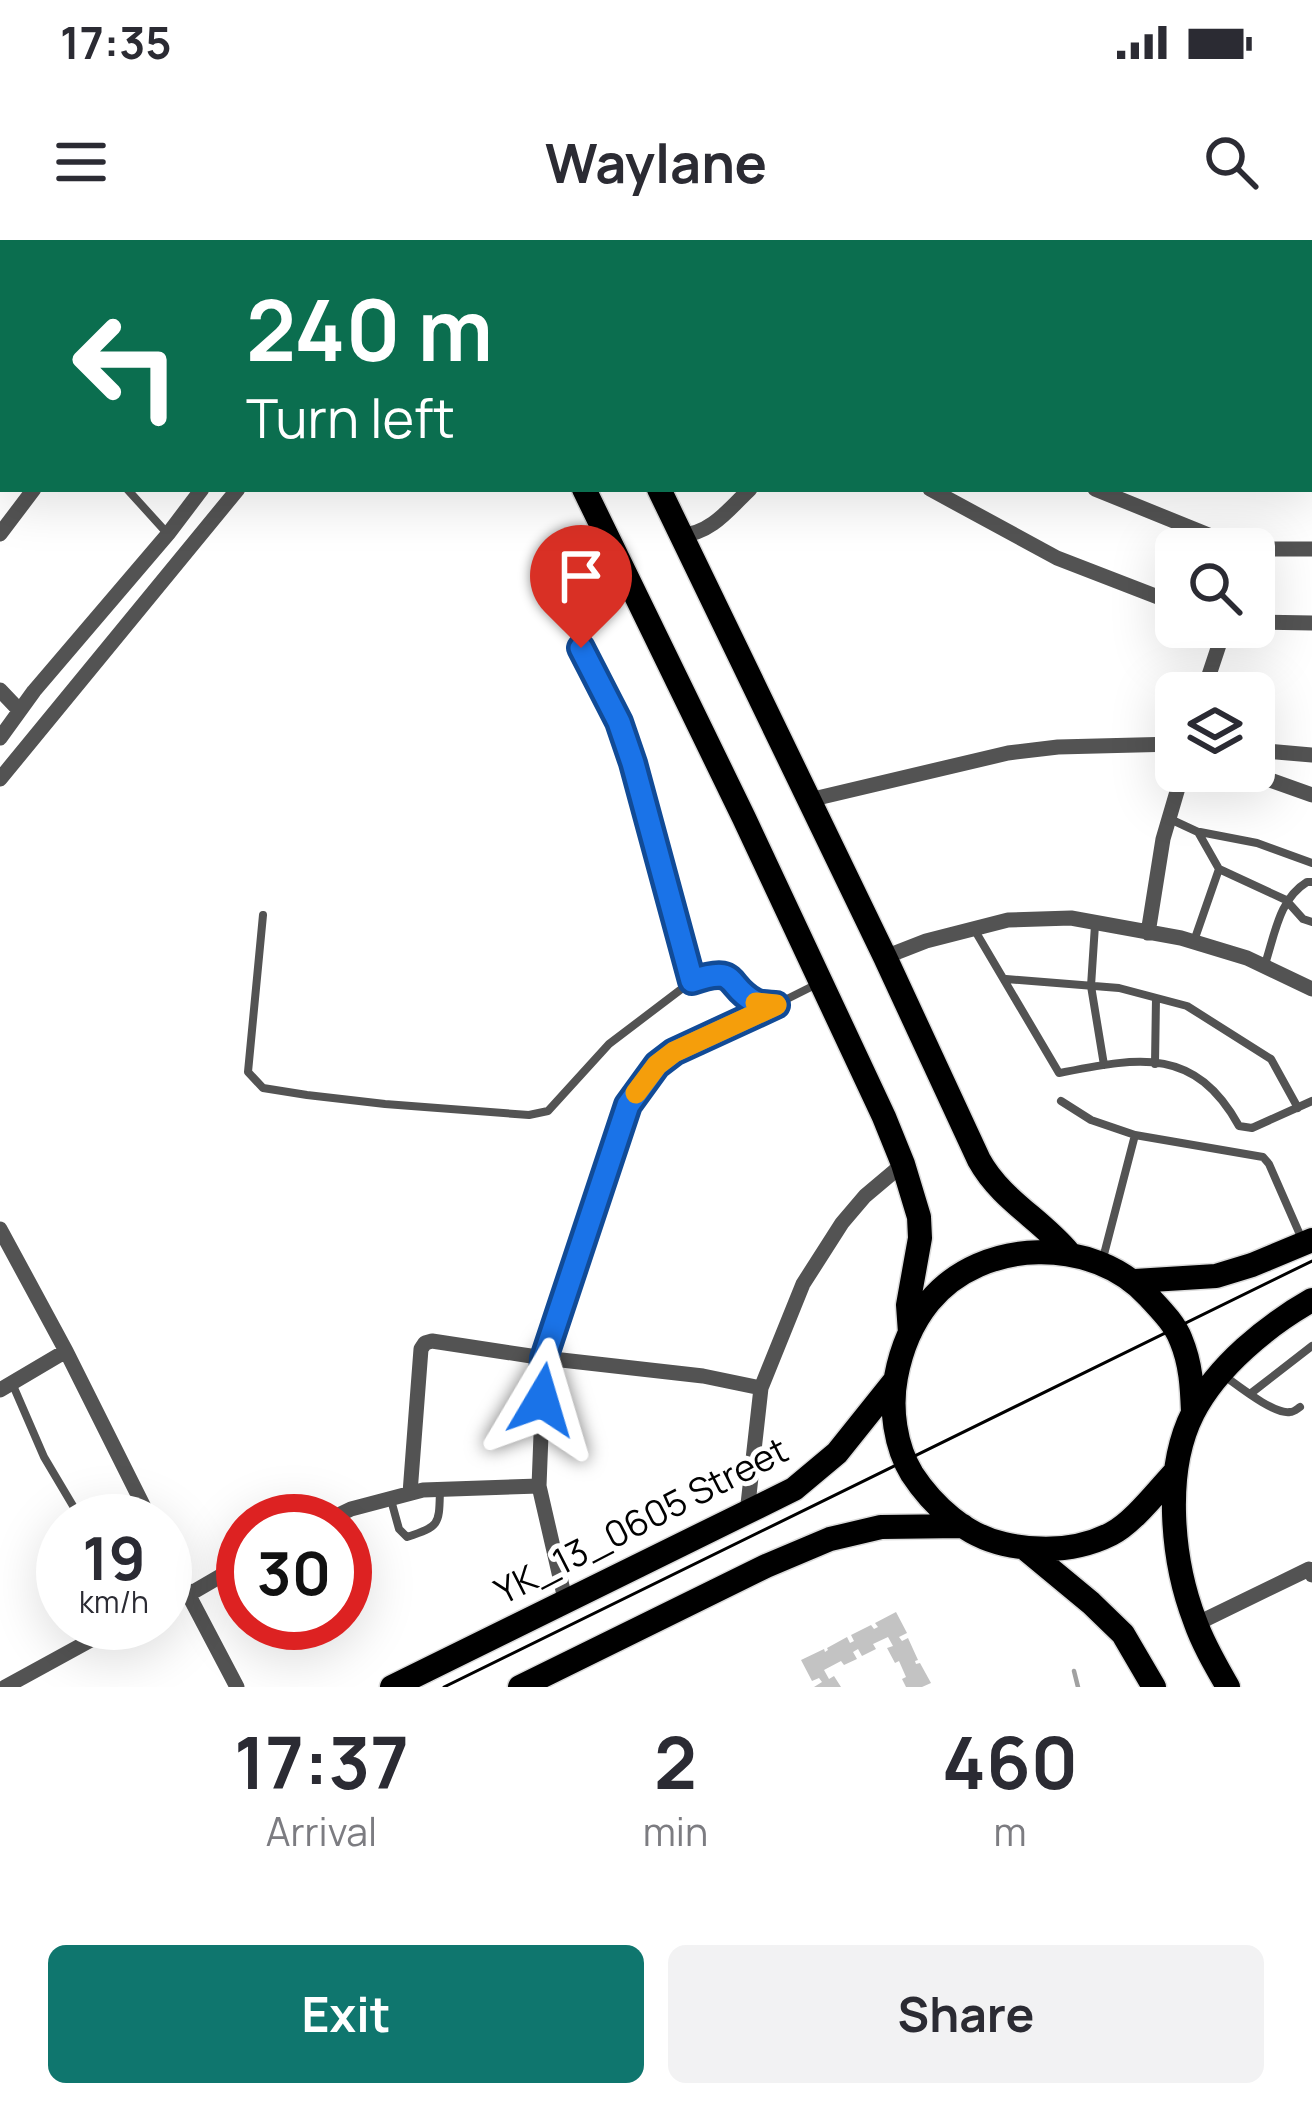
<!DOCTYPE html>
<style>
body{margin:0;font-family:Manrope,sans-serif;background:#f2f2f3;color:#2b2b33;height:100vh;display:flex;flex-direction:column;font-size:45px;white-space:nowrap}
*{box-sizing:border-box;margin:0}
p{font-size:39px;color:#7c7c81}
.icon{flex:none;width:66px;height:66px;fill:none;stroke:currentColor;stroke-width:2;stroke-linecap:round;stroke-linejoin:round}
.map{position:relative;height:1447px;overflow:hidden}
.side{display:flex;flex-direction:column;background:#fff;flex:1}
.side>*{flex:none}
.banner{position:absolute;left:0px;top:0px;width:1314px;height:252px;box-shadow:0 12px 48px #0002;background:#0b6e4f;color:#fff;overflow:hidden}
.fabs{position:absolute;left:1155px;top:288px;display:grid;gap:24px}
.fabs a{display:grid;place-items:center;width:120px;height:120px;border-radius:18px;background:#fff;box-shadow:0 12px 48px #0002;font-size:60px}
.speed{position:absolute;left:36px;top:1254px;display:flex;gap:24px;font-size:60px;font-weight:700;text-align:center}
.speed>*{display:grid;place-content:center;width:156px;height:156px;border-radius:50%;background:#fff;box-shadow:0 12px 48px #0002;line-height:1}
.speed small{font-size:30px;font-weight:400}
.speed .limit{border:18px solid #d22;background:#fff;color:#111}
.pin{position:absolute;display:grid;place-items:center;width:102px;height:102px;color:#fff;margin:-123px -51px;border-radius:50% 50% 50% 0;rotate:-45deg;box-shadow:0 0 12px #0007}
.pin .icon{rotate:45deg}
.me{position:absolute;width:132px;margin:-66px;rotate:7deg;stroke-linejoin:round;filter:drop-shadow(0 0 9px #0008)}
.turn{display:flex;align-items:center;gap:42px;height:252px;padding:0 48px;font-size:54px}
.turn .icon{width:156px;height:156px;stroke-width:2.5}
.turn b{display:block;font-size:84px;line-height:102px}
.eta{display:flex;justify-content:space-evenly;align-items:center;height:204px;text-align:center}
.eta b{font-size:72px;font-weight:700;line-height:84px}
.primary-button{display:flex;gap:24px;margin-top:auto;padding:24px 48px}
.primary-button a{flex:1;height:138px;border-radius:18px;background:#0f766e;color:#fff;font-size:48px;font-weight:700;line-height:138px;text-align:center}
.primary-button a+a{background:#f2f2f3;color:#2b2b33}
.status{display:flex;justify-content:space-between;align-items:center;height:84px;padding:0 60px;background:#fff;direction:ltr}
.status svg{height:33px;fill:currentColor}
header{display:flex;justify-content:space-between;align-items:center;height:156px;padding:0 48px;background:#fff;font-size:54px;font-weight:700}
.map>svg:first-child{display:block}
.green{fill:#dadada}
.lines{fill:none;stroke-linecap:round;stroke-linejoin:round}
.stream{stroke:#a1a1a1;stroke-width:4.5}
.building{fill:#c3c3c3}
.primary-casing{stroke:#dbdbdb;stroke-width:27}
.lane{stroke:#535353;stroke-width:8}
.street{stroke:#535353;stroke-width:15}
.primary{stroke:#000;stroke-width:24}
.tram{stroke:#000;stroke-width:3}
.route-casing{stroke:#114b97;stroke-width:30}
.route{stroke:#1a73e8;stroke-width:21}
.slow{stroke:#f59e0b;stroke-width:21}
.labels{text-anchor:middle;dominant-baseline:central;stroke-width:10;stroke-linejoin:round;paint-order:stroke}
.street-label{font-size:36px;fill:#000;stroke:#fff}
</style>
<div class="status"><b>17:35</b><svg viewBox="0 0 49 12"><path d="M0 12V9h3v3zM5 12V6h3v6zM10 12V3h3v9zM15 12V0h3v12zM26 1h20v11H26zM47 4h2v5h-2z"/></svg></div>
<header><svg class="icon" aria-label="menu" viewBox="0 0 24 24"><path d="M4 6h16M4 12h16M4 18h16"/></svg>Waylane<svg class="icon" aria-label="search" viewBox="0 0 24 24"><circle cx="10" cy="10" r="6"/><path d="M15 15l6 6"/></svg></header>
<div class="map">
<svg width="1312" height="1447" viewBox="0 0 1312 1447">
<rect width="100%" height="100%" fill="#fff"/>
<path class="green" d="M936 0H1312V209L1311 3H937Z"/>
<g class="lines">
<path class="stream" d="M1074 1431 1078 1447"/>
</g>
<path class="building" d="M896 1372 907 1393 899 1397 902 1401 908 1398 918 1420 915 1421 916 1424 920 1423 931 1443 922 1447H906L902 1439 906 1437 899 1421 895 1423 887 1408 893 1406 888 1397 873 1404 876 1409 862 1416 858 1409 853 1412 857 1419 844 1425 841 1421 824 1430 829 1439 834 1436 841 1447H814L822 1442 819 1438 812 1441 801 1420 824 1409 825 1412 828 1410 827 1408 847 1397 850 1403 854 1401 851 1395 871 1385 874 1389 878 1387 875 1383Z"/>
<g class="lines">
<defs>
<path id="primary" d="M464 0 466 3
M535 0 537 3
M584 249 744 578 884 877 903 924 919 977 920 998 908 1065 910 1093
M659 249 885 717 979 920C1001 960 1041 979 1069 1013
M1135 1041 1216 1036 1252 1025 1312 1000
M1176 1231C1158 1250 1133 1283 1111 1294 1077 1311 1040 1312 1004 1304 966 1296 933 1266 912 1234 895 1206 890 1168 896 1137 901 1110 912 1083 929 1062 982 997 1094 996 1149 1057 1161 1070 1175 1084 1181 1100 1191 1124 1192 1147 1193 1172
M1027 1310 1091 1363 1123 1394 1154 1447
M392 1447 794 1249 837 1213 893 1143
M520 1447 766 1326 830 1299 881 1287 963 1286
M1228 1447C1216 1426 1203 1404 1195 1381 1172 1321 1163 1232 1193 1173 1217 1126 1268 1085 1312 1060"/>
</defs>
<use href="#primary" class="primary-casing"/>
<path class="lane" d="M704 0 711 3
M740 3 741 0
M127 249 166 292
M542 334 619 482 633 523 692 741
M1170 579 1198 592 1219 629 1286 660 1303 679 1312 682
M1200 592 1257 603 1312 623
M263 675 248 832 263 848 307 855 385 864 529 875 548 871 609 804 692 741 714 734 728 737 757 763 775 765 819 743
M1095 685 1091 746 1104 825
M974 689 1059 833C1138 818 1194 805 1239 886L1252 888 1312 861
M1194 701 1219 629
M1265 724C1275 694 1279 659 1307 642H1312
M1006 739 1119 748 1187 766 1271 819 1298 868
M1155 824 1156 758
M1061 861 1091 880 1135 895 1263 917 1269 924 1301 997
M1102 1022 1135 895
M544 1117 628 865 657 825 674 811 774 766
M1223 1135C1236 1144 1274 1175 1290 1172 1294 1172 1297 1169 1300 1167
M12 1143 44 1217 82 1281
M1250 1154 1312 1106
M391 1260 399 1289 407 1297C441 1286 439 1284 440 1249"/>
<path class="street" d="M40 3 45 0
M511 3 517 0
M556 3 558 0
M940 3 941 0
M0 26 3 24
M0 171 3 169
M1311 231H1312
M930 249 1057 318 1176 364
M1095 249 1243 309
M0 294 34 249
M681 295C711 294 730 268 750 249
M1254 309H1312
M1254 382 1312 383
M0 450 19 470
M1203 453 1225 387
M0 498 34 451 168 294 202 249
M1254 510 1312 515
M1223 531 1256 535 1312 555
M0 539 238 249
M809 560 1008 513 1058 507 1176 504
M1148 693 1163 599 1183 531
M885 717 926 701 1008 680 1071 678 1181 698 1247 718 1312 749
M0 989 66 1111 151 1281
M544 1118 539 1246 565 1359
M0 1150 66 1111
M410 1253 421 1109 425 1103 432 1101 544 1118 703 1136 761 1148
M747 1273 761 1148 803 1044 842 983 865 956 903 924
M326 1281 351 1269 423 1250 539 1246
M165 1310 237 1447
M165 1363 188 1355 243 1323
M1196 1384 1309 1329 1312 1335
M5 1447 122 1383"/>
<use href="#primary" class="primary"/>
<path class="tram" d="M444 1447 1312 1021"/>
</g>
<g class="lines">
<defs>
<path id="route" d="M542 1160 544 1118 628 865 657 825 674 812 776 765C771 765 759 764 755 762 724 745 740 725 692 741L633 523 619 482 581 408"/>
</defs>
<use href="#route" class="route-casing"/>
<use href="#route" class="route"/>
<path class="slow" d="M636 853 657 825 674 812 776 765 756 763"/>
</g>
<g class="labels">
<g class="street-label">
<text transform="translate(641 1280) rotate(-27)">YK_13_0605 Street</text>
</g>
</g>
</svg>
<div class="fabs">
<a><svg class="icon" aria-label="search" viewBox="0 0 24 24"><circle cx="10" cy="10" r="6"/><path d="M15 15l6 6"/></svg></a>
<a><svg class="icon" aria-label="layers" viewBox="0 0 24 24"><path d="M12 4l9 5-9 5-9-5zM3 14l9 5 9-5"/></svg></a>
</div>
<div class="speed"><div>19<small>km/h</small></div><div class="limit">30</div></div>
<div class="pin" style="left:581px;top:408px;background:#d93025"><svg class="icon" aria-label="arrive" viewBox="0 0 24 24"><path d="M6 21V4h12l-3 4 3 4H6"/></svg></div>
<svg class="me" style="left:542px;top:1160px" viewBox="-20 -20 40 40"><path d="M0-17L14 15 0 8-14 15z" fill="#1a73e8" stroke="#fff" stroke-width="4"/></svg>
<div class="banner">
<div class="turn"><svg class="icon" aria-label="left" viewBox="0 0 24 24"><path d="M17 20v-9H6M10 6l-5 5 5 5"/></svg><div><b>240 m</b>Turn left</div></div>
</div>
</div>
<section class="side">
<div class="eta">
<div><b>17:37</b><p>Arrival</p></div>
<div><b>2</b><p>min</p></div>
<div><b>460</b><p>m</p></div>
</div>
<div class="primary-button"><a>Exit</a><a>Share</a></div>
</section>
